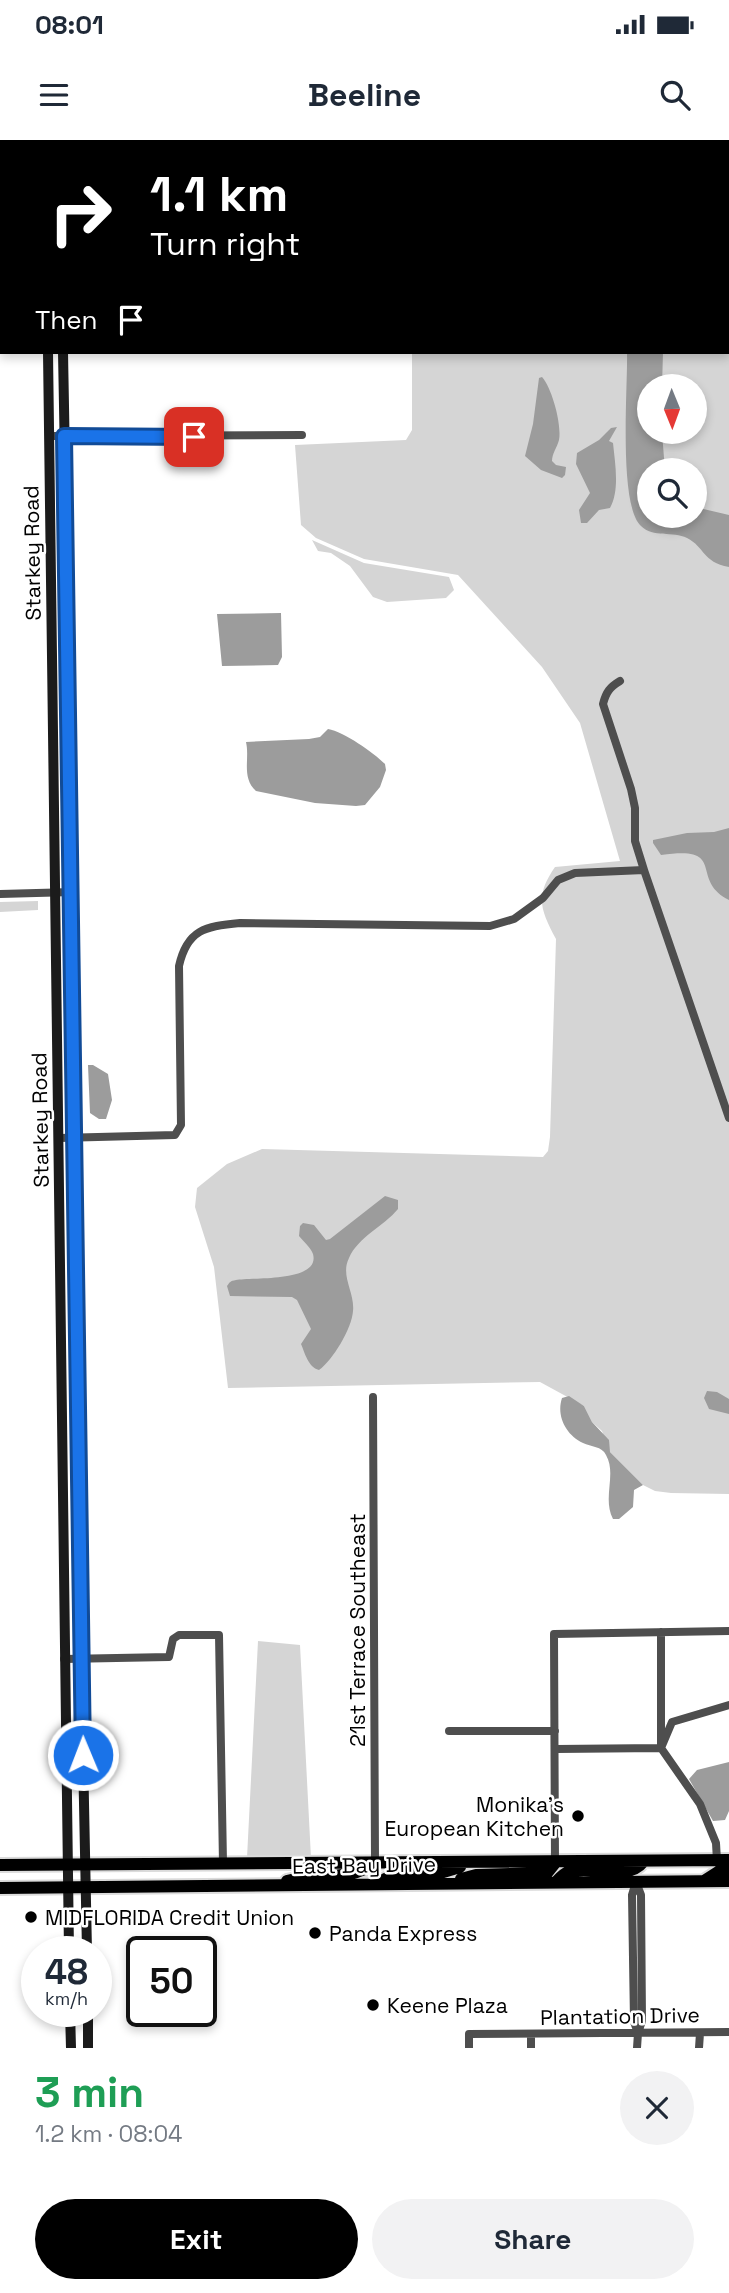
<!DOCTYPE html>
<meta charset="utf-8">
<style>
body{margin:0;font-family:"Space Grotesk",sans-serif;background:#f2f2f3;color:#1f2937;height:100vh;display:flex;flex-direction:column;font-size:26px;white-space:nowrap}
*{box-sizing:border-box;margin:0}
p{font-size:23px;color:#747a83}
.icon{flex:none;width:38px;height:38px;fill:none;stroke:currentColor;stroke-width:2;stroke-linecap:round;stroke-linejoin:round}
.map{position:relative;height:1908px;overflow:hidden}
.side{display:flex;flex-direction:column;background:#fff;flex:1}
.side>*{flex:none}
.hud{position:absolute;left:0px;top:0px;width:730px;height:214px;box-shadow:0 4px 10px #0003;background:#000;color:#fff;overflow:hidden}
.needle{width:46px;rotate:179deg}
.fabs{position:absolute;left:637px;top:234px;display:grid;gap:14px}
.fabs a{display:grid;place-items:center;width:70px;height:70px;border-radius:50%;background:#fff;box-shadow:0 4px 10px #0003;font-size:35px}
.speed{position:absolute;left:21px;top:1796px;display:flex;gap:14px;font-size:35px;font-weight:700;text-align:center}
.speed>*{display:grid;place-content:center;width:91px;height:91px;border-radius:50%;background:#fff;box-shadow:0 4px 10px #0003;line-height:1}
.speed small{font-size:18px;font-weight:400}
.speed .limit{border:4px solid #111;border-radius:10px;background:#fff;color:#111}
.pin{position:absolute;display:grid;place-items:center;width:60px;height:60px;color:#fff;margin:-30px;border-radius:14px;box-shadow:0 4px 10px #0006}
.me{position:absolute;width:77px;margin:-38px;rotate:359deg;stroke-linejoin:round;filter:drop-shadow(0 0 5px #0008)}
.turn{display:flex;align-items:center;gap:24px;height:147px;padding:0 35px;font-size:32px}
.turn .icon{width:91px;height:91px;stroke-width:2.5}
.turn b{display:block;font-size:49px;line-height:60px}
.then{display:flex;align-items:center;height:66px;padding:0 35px;background:#0003;gap:14px;font-size:26px}
.round{display:grid;place-items:center;flex:none;width:74px;height:74px;border-radius:37px;background:#f2f2f3}
.head{display:flex;align-items:center;justify-content:space-between;height:119px;padding:0 35px}
h1{font-size:42px;font-weight:600;line-height:52px;color:#1e9e55}
.primary-button{display:flex;gap:14px;margin-top:auto;padding:14px 35px}
.primary-button a{flex:1;height:80px;border-radius:42px;background:#000;color:#fff;font-size:28px;font-weight:600;line-height:80px;text-align:center}
.primary-button a+a{background:#f2f2f3;color:#1f2937}
.status{display:flex;justify-content:space-between;align-items:center;height:49px;padding:0 35px;background:#fff;direction:ltr}
.status svg{height:19px;fill:currentColor}
header{display:flex;justify-content:space-between;align-items:center;height:91px;padding:0 35px;background:#fff;font-size:32px;font-weight:600}
.map>svg:first-child{display:block}
.green{fill:#d5d5d5;fill-rule:evenodd}
.water{fill:#9c9c9c}
.lines{fill:none;stroke-linecap:round;stroke-linejoin:round}
.primary-casing{stroke:#dbdbdb;stroke-width:16}
.minor{stroke:#4e4e4e;stroke-width:8}
.secondary{stroke:#1b1b1b;stroke-width:10}
.primary{stroke:#000;stroke-width:12}
.route-casing{stroke:#114b97;stroke-width:18}
.route{stroke:#1a73e8;stroke-width:12}
.poi-dot{fill:#000;stroke:#fff;stroke-width:2.5}
.labels{text-anchor:middle;dominant-baseline:central;stroke-width:5;stroke-linejoin:round;paint-order:stroke}
.street-label{font-size:21px;fill:#000;stroke:#fff}
.poi-label{font-size:21px;fill:#000;stroke:#fff;text-anchor:start}
</style>
<div class="status"><b>08:01</b><svg viewBox="0 0 49 12"><path d="M0 12V9h3v3zM5 12V6h3v6zM10 12V3h3v9zM15 12V0h3v12zM26 1h20v11H26zM47 4h2v5h-2z"/></svg></div>
<header><svg class="icon" aria-label="menu" viewBox="0 0 24 24"><path d="M4 6h16M4 12h16M4 18h16"/></svg>Beeline<svg class="icon" aria-label="search" viewBox="0 0 24 24"><circle cx="10" cy="10" r="6"/><path d="M15 15l6 6"/></svg></header>
<div class="map">
<svg width="729" height="1908" viewBox="0 0 729 1908">
<rect width="100%" height="100%" fill="#fff"/>
<path class="green" d="M413 0H729V1354L671 1353 655 1351 643 1345 610 1312 602 1291 592 1282 584 1266 540 1242 228 1248 214 1127 195 1067 197 1048 227 1024 262 1009 543 1017 548 1011 550 997 556 799C540 769 535 756 555 727L620 721 580 583 542 527 458 435 364 419 316 398 301 385 295 305 406 300 412 290V212H728V2ZM649 247H695V292H649ZM649 331H695V376H649Z
M312 400 364 423 449 437 454 450 446 458 387 462 373 457 350 426 331 413 318 411Z
M38 761V770L0 772V762Z
M258 1501 300 1505 311 1718H247Z"/>
<path class="water" d="M627 212H663L662 247H649V292H662L665 331H649V376H695V367L729 375V427C702 422 705 407 687 398 673 391 653 398 641 386 618 365 628 246 627 212Z
M542 237C552 248 562 285 559 300 557 308 552 313 552 321L556 325 566 327 565 335 562 338 541 330 525 316 533 284 539 238Z
M617 287 609 301 613 303C615 323 620 350 610 368L599 370 587 383H581L579 370 590 353 576 324 577 313 599 300 611 288Z
M281 473 282 517 278 525 222 526 217 474Z
M328 589C344 592 373 612 385 624L386 630 380 647 365 665 356 666 315 663 256 651C241 637 250 619 246 602L309 599 320 597Z
M729 688V760C688 739 729 705 661 715L653 703V700L687 693 714 692Z
M88 925H93L108 934 112 960 106 979H99L90 973Z
M385 1056 398 1060V1069C384 1086 358 1097 349 1118 340 1136 355 1152 353 1171 352 1188 333 1220 319 1230 308 1227 305 1213 301 1204L311 1189 297 1160 292 1157 230 1156 227 1146C230 1142 230 1141 236 1140 249 1137 321 1143 313 1114 311 1108 304 1102 299 1096L300 1086 303 1083 314 1085 326 1100 330 1099Z
M707 1251 717 1252 729 1259V1274L709 1269 704 1258Z
M569 1256 584 1266 592 1282 609 1300 610 1312 643 1345 634 1350 633 1367 619 1379H613C602 1358 617 1334 606 1315 602 1306 591 1307 583 1303 566 1295 556 1276 562 1258Z
M729 1622V1671L725 1680 713 1681 689 1639 697 1630Z"/>
<g class="lines">
<defs>
<path id="primary" d="M0 1725 729 1720
M461 1739 476 1735 547 1733 555 1723
M287 1741C316 1733 350 1742 374 1723
M704 1741 718 1732 729 1730
M379 1742 396 1734 440 1733 460 1727
M555 1743C559 1739 563 1734 568 1732 590 1724 627 1742 643 1722
M0 1748 729 1741"/>
</defs>
<use href="#primary" class="primary-casing"/>
<path class="minor" d="M49 296 302 295
M620 541C610 547 606 552 603 564L631 649 635 668V701L644 730
M0 754 73 752
M59 998 175 995 181 985 179 826C187 790 205 786 240 783L490 786 514 779 543 758 558 740 575 733 644 730 729 978
M373 1257 375 1722
M661 1492V1608L700 1664 716 1703 717 1721
M64 1519 169 1517 173 1499 179 1495H219L223 1723
M449 1591H555
M556 1609 661 1608 672 1582 729 1565
M555 1725 554 1494 729 1491
M636 1742 641 1755 642 1881 638 1893 637 1908
M636 1742 632 1755 634 1882 638 1893
M531 1894V1908
M469 1908V1894L729 1892
M699 1908 700 1893"/>
<path class="secondary" d="M44 0V2
M58 0V2
M48 212 69 1811
M63 212 73 752 78 1368 87 1811
M70 1871 71 1908
M88 1908V1871"/>
<use href="#primary" class="primary"/>
</g>
<g class="lines">
<defs>
<path id="route" d="M83 1615C77 1176 71 736 64 296L194 297"/>
</defs>
<use href="#route" class="route-casing"/>
<use href="#route" class="route"/>
</g>
<g class="poi-dot">
<circle cx="578" cy="1676" r="7"/>
<circle cx="31" cy="1777" r="7"/>
<circle cx="315" cy="1793" r="7"/>
<circle cx="373" cy="1865" r="7"/>
</g>
<g class="labels">
<g class="street-label">
<text transform="translate(32 413) rotate(-91)">Starkey Road</text>
<text transform="translate(40 980) rotate(-91)">Starkey Road</text>
<text transform="translate(357 1490) rotate(-90)">21st Terrace Southeast</text>
<text transform="translate(364 1725) rotate(-1)">East Bay Drive</text>
<text transform="translate(620 1876) rotate(-1)">Plantation Drive</text>
</g>
<g class="poi-label">
<text x="564" y="1664" text-anchor="end">Monika's<tspan x="564" dy="24">European Kitchen</tspan></text>
<text x="45" y="1777">MIDFLORIDA Credit Union</text>
<text x="329" y="1793">Panda Express</text>
<text x="387" y="1865">Keene Plaza</text>
</g>
</g>
</svg>
<div class="fabs">
<a><svg class="needle" viewBox="-14 -14 28 28"><path d="M0-13l5 13h-10z" fill="#e53935"/><path d="M0 13l5-13h-10z" fill="#747a83"/></svg></a>
<a><svg class="icon" aria-label="search" viewBox="0 0 24 24"><circle cx="10" cy="10" r="6"/><path d="M15 15l6 6"/></svg></a>
</div>
<div class="speed"><div>48<small>km/h</small></div><div class="limit">50</div></div>
<div class="pin" style="left:194px;top:297px;background:#d93025"><svg class="icon" aria-label="arrive" viewBox="0 0 24 24"><path d="M6 21V4h12l-3 4 3 4H6"/></svg></div>
<svg class="me" style="left:83px;top:1615px" viewBox="-20 -20 40 40"><circle r="17" fill="#1a73e8" stroke="#fff" stroke-width="3"/><path d="M0-11L8 9 0 5-8 9z" fill="#fff"/></svg>
<div class="hud">
<div class="turn"><svg class="icon" aria-label="right" viewBox="0 0 24 24"><path d="M7 20v-9h11M14 6l5 5-5 5"/></svg><div><b>1.1 km</b>Turn right</div></div>
<div class="then">Then<svg class="icon" aria-label="arrive" viewBox="0 0 24 24"><path d="M6 21V4h12l-3 4 3 4H6"/></svg></div>
</div>
</div>
<section class="side">
<div class="head"><div><h1>3 min</h1><p>1.2 km · 08:04</p></div><a class="round"><svg class="icon" aria-label="close" viewBox="0 0 24 24"><path d="M6 6l12 12M18 6L6 18"/></svg></a></div>
<div class="primary-button"><a>Exit</a><a>Share</a></div>
</section>
